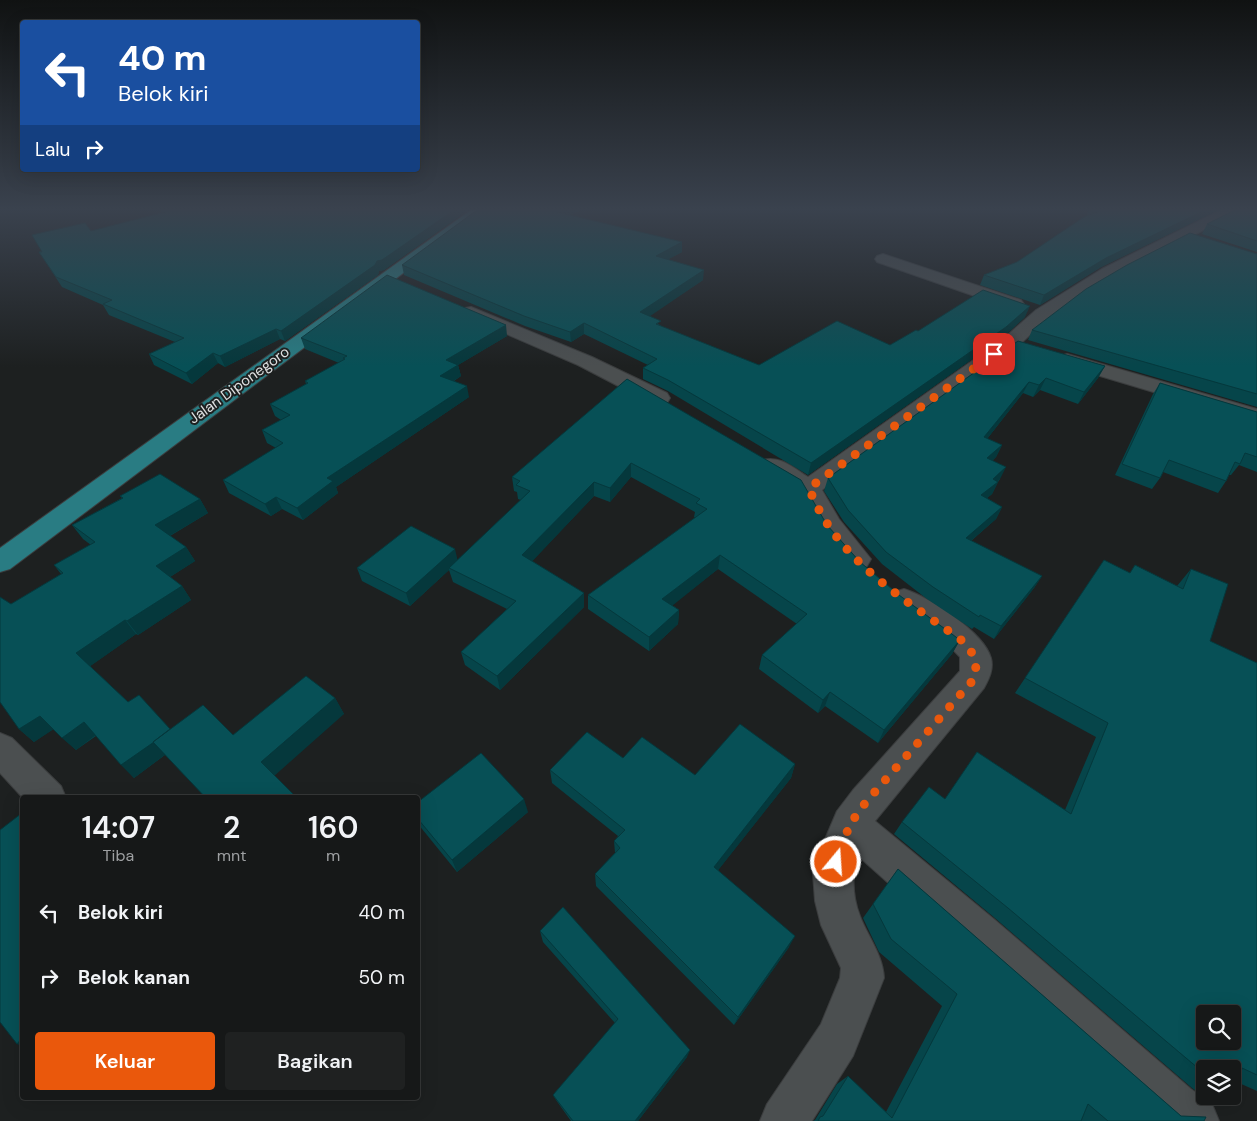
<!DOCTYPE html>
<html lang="id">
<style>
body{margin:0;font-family:"DM Sans",sans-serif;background:#1f2121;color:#f1f3f6;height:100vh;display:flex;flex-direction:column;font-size:19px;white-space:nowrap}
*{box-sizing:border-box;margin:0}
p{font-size:16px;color:#9ea0a2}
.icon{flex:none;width:28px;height:28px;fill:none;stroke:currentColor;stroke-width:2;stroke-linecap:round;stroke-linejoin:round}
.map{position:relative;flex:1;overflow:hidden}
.details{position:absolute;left:20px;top:795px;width:400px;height:305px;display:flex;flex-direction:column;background:#161818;border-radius:5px;box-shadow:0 5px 20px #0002,0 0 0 1px #353737}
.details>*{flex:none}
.hud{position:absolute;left:20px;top:20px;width:400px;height:152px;border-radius:5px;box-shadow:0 5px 20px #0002,0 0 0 1px #353737;background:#1a4fa0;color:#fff;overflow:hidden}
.controls{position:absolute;left:1196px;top:1005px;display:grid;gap:10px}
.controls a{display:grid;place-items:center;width:45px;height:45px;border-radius:5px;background:#161818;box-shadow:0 5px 20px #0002,0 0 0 1px #353737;font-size:25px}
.pin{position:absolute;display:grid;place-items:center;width:42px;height:42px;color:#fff;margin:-21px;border-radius:10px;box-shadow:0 2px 8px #0006}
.me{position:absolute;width:55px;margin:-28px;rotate:18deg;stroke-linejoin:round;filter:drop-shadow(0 0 4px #0008)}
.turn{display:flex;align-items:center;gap:18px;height:105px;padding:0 15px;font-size:22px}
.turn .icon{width:65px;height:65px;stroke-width:2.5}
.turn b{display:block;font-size:35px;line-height:42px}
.then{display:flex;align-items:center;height:48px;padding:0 15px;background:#0003;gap:10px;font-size:19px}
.eta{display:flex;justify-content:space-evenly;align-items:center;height:85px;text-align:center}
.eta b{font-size:30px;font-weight:600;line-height:35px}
.primary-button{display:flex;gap:10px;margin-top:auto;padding:10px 15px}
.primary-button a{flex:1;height:58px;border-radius:5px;background:#ea580c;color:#fff;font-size:20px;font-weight:600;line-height:58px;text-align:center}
.primary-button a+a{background:#1f2121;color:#f1f3f6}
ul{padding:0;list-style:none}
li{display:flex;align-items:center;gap:15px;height:65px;padding:0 15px}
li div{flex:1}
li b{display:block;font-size:19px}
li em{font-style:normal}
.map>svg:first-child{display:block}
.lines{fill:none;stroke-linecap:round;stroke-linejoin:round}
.minor-casing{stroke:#3b3d3e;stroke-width:2}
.major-casing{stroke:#3b3d3e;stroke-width:2}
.minor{fill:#4b4f50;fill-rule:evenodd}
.major{fill:#297c83;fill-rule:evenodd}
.wall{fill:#06454a;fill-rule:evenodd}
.shaded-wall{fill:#05383c}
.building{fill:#075056;stroke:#05383c;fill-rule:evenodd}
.route{stroke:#ea580c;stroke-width:9;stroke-dasharray:0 16.2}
.labels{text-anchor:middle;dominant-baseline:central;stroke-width:4;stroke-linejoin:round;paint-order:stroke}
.far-street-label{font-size:15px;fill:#dee0e1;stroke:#1d2020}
</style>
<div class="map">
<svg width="1257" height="1121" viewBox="0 0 1257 1121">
<rect width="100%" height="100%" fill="#1d2020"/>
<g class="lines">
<defs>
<path id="minor" d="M1221 210H1238L1236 213 1114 277 1048 318 1017 347 822 490 839 519 871 559 867 566 857 569 847 566 820 532 799 493 763 470 759 465 763 460C780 455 794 468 808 477L1003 339 1036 310 1102 269Z
M883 254 1021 300 1024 304 1021 308 1015 309 1009 308 877 262 875 259 877 256Z
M471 307 592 357 667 393 670 398 667 403 659 404 651 403 578 365 465 316 462 312 465 308Z
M1067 354 1257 409V423L1060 364 1057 360 1060 356Z
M904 589C929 597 984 632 991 658 994 669 989 679 984 688L875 821 995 920 1191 1089 1212 1104 1219 1121H1155L857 855C852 876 852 896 860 916 868 937 883 955 884 978L853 1056 812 1121H760L767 1104 821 1024 840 978 841 968 821 925 815 901 813 874 820 851 837 811 853 790 960 671V657C941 636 916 623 894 608L890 600 894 592Z
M0 733 12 738 61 786 66 798H23L0 773Z"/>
<path id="major" d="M471 210H487L10 569 0 572V548Z"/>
</defs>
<use href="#minor" class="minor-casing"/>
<use href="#major" class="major-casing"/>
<use href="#minor" class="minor"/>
<use href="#major" class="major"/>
</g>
<path class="wall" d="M160 210H468L384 270 379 271 378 275 285 341 280 339 225 367 218 363 192 384 154 365 149 354 175 342 109 315 103 305 62 287 39 252 91 231 162 213Z
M1089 210H1218L1101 267 1040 305 980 285 984 275 1017 262 1086 217Z
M1257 210V252L1202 234 1207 224Z
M570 215 682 252 668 259 703 280 649 316 661 326 759 365 890 345 918 331 1025 317 1002 338 808 475 668 391 643 379V368L648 365 584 334 571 342 525 326 404 275 402 265Z
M1257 254V407L1028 340 1032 330Z
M507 336 458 365 461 376 454 381 469 397 336 487 338 493 303 520 282 509 271 516 229 493 223 480 276 448 267 443 262 430 281 420 275 416 270 404 306 384 305 381 339 363 305 349 301 338Z
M1018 341 1105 366 1098 378 1078 404 1040 390 1033 397 1023 393 987 439 1002 445 996 457 993 460 1000 479 998 482 992 494 987 498 1002 507 996 519 971 541 1042 576 1034 588 994 639 974 627 972 629 927 599 882 564 844 522 824 491 828 478Z
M627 379 827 525 860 562 899 595 960 640 952 654 878 743 825 706 818 713 759 669 762 655 797 624 718 569 672 605 679 610 678 624 649 651 588 609V595L696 518 694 517 695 512 631 477 610 502 594 496 532 561 584 593V607L500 690 465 665 461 652 507 609 453 582 449 570 410 606 362 581 357 568 458 560 521 500 518 499 517 492 514 491 512 477Z
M1160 383 1257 412V472L1239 465 1231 475H1229L1226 481 1218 493 1163 472 1160 478 1152 489 1115 475 1153 394Z
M120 496 200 499 208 513 170 536 186 547 195 561 170 577 182 586 191 600 138 635 136 634 90 666 128 702 170 729 233 735 335 698 344 714 165 755 134 778 96 736 76 750 53 729 34 742 19 729 11 604 61 574 54 565 91 545 83 539 72 525 122 498Z
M1104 560 1130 573 1177 586 1191 569 1210 641 1257 663V1091L1239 1083 1236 1098 1214 1104 1192 1088 996 919 894 834 902 822 945 799 977 752 1065 810 1096 737 1015 693ZM1205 1069H1232V1096H1205Z
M623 758 695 775 795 764 791 778 718 870 789 947 734 1025 596 886 595 874 615 853 614 841 618 836 552 783 550 770Z
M418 802 528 812 457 872 418 824Z
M898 869 1181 1116 1204 1121H813L815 1120 837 1084 848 1076 886 1112 942 1006 879 952 863 918Z
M540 931 687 1057 638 1121H571L556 1100 553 1095 615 1023 543 942Z"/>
<path class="shaded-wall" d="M454 210H468L384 270 379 271 378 275 285 341 281 331 377 261Z
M562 210H581L558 221 557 212Z
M1205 210H1218L1101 267 1040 305 1044 295 1106 258Z
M682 242V252L656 266V256Z
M704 270 703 280 640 323V312Z
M1030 306 1025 317 1002 338 808 475 811 463Z
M584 323V334L571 342 570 332Z
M506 325 507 336 458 365 461 376 442 388 440 376 446 360Z
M276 329 280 339 225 367 220 356Z
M213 353 218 363 192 384 186 373Z
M1105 366 1098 378 1078 404 1084 392Z
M1046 378 1040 390 1033 397 1039 385Z
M1029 382 1023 393 979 449 984 437Z
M467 386 469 397 336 487 338 493 303 520 297 508 327 478Z
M1002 445 996 457 981 470 987 458Z
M631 463V477L610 502V488Z
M1006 467 1000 479 996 483 998 482 992 494 975 508 981 495 993 479Z
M594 482V496L525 569 522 555Z
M276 497 282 509 271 516 265 504Z
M200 499 208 513 164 539 155 525Z
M1002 507 996 519 960 550 966 538Z
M186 547 195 561 165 580 156 566Z
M455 549 458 562 449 568V570L410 606 406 593Z
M720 555 718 569 662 614V599Z
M1042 576 1034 588 994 639 1001 626Z
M182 586 191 600 138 635 127 621Z
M584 593V607L500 690 497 676Z
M679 610 678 624 649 651V637Z
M125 620 136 634 89 667 76 653Z
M960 640 952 654 878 743 884 730Z
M830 692 825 706 818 713 823 700Z
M335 698 344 714 273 777 261 762Z
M40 716 54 729 34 742 19 729Z
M84 722 97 734 76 750 62 738Z
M171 730 182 742 134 778 121 765Z
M795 764 791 778 712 878 714 867Z
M524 799 528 812 457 872 452 860Z
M795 936 789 947 734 1025 738 1017Z
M22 1038V1046L17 1044Z
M690 1050 687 1057 638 1121H635Z"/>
<path class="building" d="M163 210H454L382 260 377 261 375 265 281 331 276 329 220 356 213 353 186 373 149 354 184 338 103 304 112 300 56 277 39 252H42L32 235 85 223 91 231 165 212Z
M477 210H562L557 212 682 242 656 256 704 270 640 312 661 321 656 324 759 365 837 321 890 345 916 330 918 331 983 290 1030 306 1006 327 811 463 668 380 643 368 657 359 584 323 570 332 524 316 402 265Z
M1090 210H1205L1106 258 1044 295 984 275 1017 262 1084 217 1097 212Z
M1235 210H1257V241L1207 224Z
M1190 233 1257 254V394L1032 330 1086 289 1127 265Z
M387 275 506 325 446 360 458 365 440 376 467 386 327 478 333 481 297 508 276 497 265 504 223 480 283 443 262 430 290 415 270 404 308 383 305 381 345 359 343 358 347 356 301 338Z
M1018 341 1105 366 1084 392 1046 378 1039 385 1029 382 984 437 1002 445 987 458 1006 467 993 479 998 482 981 495 1002 507 966 538 1042 576 1001 626 980 615 979 617 933 587 886 552 848 510 828 478Z
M627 379 801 480 827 525 860 562 899 595 960 640 884 730 830 692 823 700 762 655 807 614 720 555 662 599 679 610 649 637 588 595 707 509 696 503 700 499 631 463 610 488 594 482 522 555 584 593 497 676 461 652 516 601 449 568 530 491 516 485 520 481 512 477Z
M1160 383 1257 412V457L1245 453 1240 464 1235 462 1226 481 1169 460 1160 478 1122 464Z
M160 474 200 499 155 525 186 547 156 566 182 586 127 621 125 620 76 653 128 702 139 695 170 729 153 742H154L121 765 84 722 62 738 40 716 19 729 0 702V597L11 604 63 573 54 565 95 542 72 525 123 498 120 496Z
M411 526 455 549 406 593 357 568Z
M1104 560 1130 573 1135 565 1183 589 1191 569 1228 584 1210 641 1257 663V1075L1242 1068 1236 1098 1232 1095V1069H1205V1074L1008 908 902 822 929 787 945 799 977 752 1071 814 1108 723 1025 678ZM1205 1014H1232V1041H1205Z
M306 676 335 698 261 762 297 798H206L153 742 203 705 233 735Z
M740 724 795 764 714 867 795 936 738 1017 595 874 620 848 614 841 625 830 550 770 587 732 623 758 642 737 695 775Z
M481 753 524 799 452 860 418 819V802Z
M22 813V1038L17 1044 0 1022V830Z
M898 869 1181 1116 1206 1117 1204 1121H1108L1088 1104 1081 1121H818L820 1117 823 1116 848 1076 892 1118 957 994 891 939 873 904Z
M563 907 690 1050 635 1121H573L553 1095 618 1019 540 931Z"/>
<linearGradient id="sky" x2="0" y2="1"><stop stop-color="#101212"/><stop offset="0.57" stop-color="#3a424e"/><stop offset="1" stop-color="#3a424e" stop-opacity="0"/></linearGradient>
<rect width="1257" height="367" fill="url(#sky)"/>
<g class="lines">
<path class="route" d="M836 862 850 824 866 802 974 679C979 661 973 651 960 639 901 597 836 559 809 488L994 354"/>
</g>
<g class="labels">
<g class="far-street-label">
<text transform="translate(239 385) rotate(-36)">Jalan Diponegoro</text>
</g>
</g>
</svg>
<div class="controls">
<a><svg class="icon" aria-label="search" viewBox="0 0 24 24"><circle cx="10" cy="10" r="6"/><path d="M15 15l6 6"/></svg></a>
<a><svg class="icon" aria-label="layers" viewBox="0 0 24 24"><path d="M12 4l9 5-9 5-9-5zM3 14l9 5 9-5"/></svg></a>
</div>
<div class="pin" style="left:994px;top:354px;background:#d93025"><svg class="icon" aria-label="arrive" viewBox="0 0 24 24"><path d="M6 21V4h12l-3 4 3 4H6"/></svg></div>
<svg class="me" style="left:836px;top:862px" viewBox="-20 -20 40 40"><circle r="17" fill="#ea580c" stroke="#fff" stroke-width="3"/><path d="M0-11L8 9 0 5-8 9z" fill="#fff"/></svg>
<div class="hud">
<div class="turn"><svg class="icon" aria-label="left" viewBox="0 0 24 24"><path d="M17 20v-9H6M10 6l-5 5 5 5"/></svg><div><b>40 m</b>Belok kiri</div></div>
<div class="then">Lalu<svg class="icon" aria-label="right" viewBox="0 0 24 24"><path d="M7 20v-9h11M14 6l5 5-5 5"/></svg></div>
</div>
<section class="details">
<div class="eta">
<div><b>14:07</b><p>Tiba</p></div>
<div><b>2</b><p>mnt</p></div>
<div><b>160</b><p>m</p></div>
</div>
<ul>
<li><svg class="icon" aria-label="left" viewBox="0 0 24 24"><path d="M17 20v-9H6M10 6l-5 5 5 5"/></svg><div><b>Belok kiri</b></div><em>40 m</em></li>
<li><svg class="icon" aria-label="right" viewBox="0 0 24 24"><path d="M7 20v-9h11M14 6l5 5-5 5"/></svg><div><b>Belok kanan</b></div><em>50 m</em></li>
</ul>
<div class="primary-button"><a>Keluar</a><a>Bagikan</a></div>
</section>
</div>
